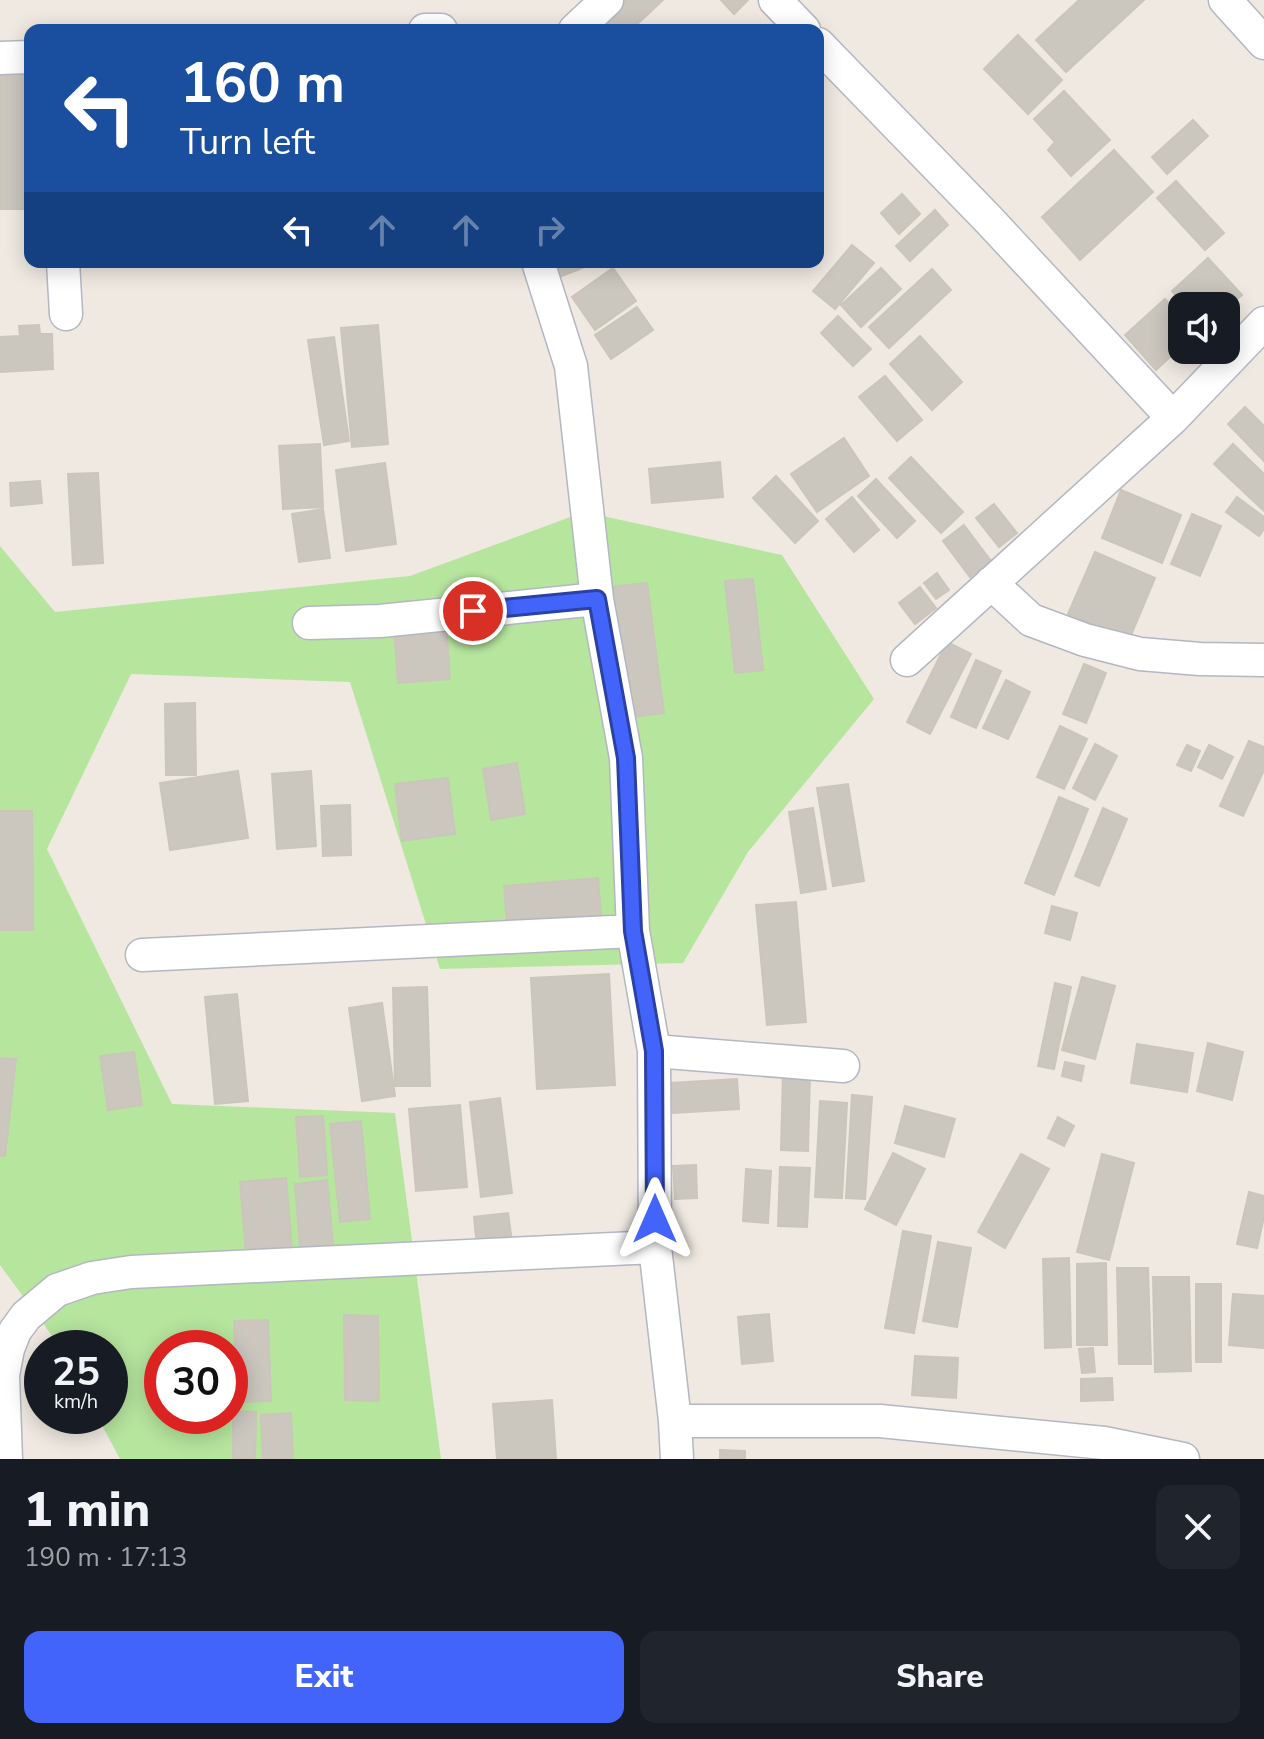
<!DOCTYPE html>
<meta charset="utf-8">
<style>
body{margin:0;font-family:"Nunito Sans",sans-serif;background:#20242c;color:#f1f3f6;height:100vh;display:flex;flex-direction:column;font-size:30px;white-space:nowrap}
*{box-sizing:border-box;margin:0}
p{font-size:26px;color:#9ea1a6}
.icon{flex:none;width:44px;height:44px;fill:none;stroke:currentColor;stroke-width:2;stroke-linecap:round;stroke-linejoin:round}
.map{position:relative;height:1459px;overflow:hidden}
.details{display:flex;flex-direction:column;background:#171b24;flex:1}
.details>*{flex:none}
.banner{position:absolute;left:24px;top:24px;width:800px;height:244px;border-radius:16px;box-shadow:0 4px 20px #0003;background:#1a4fa0;color:#fff;overflow:hidden}
.fabs{position:absolute;left:1168px;top:292px;display:grid;gap:16px}
.fabs a{display:grid;place-items:center;width:72px;height:72px;border-radius:16px;background:#171b24;box-shadow:0 4px 20px #0003;font-size:40px}
.speed{position:absolute;left:24px;top:1330px;display:flex;gap:16px;font-size:40px;font-weight:700;text-align:center}
.speed>*{display:grid;place-content:center;width:104px;height:104px;border-radius:50%;background:#171b24;box-shadow:0 4px 20px #0003;line-height:1}
.speed small{font-size:20px;font-weight:400}
.speed .limit{border:12px solid #d22;background:#fff;color:#111}
.pin{position:absolute;display:grid;place-items:center;width:68px;height:68px;color:#fff;margin:-34px;border:4px solid #fff;border-radius:50%;box-shadow:0 2px 8px #0007}
.me{position:absolute;width:88px;margin:-44px;rotate:0deg;stroke-linejoin:round;filter:drop-shadow(0 0 6px #0008)}
.turn{display:flex;align-items:center;gap:28px;height:168px;padding:0 24px;font-size:36px}
.turn .icon{width:104px;height:104px;stroke-width:2.5}
.turn b{display:block;font-size:56px;line-height:68px}
.lanes{display:flex;align-items:center;height:76px;padding:0 24px;background:#0003;justify-content:center;gap:40px;direction:ltr}
.lanes .off{opacity:.35}
.round{display:grid;place-items:center;flex:none;width:84px;height:84px;border-radius:16px;background:#20242c}
.head{display:flex;align-items:center;justify-content:space-between;height:136px;padding:0 24px}
h1{font-size:48px;font-weight:800;line-height:60px}
.cta{display:flex;gap:16px;margin-top:auto;padding:16px 24px}
.cta a{flex:1;height:92px;border-radius:16px;background:#4264fb;color:#fff;font-size:32px;font-weight:800;line-height:92px;text-align:center}
.cta a+a{background:#20242c;color:#f1f3f6}
.map>svg:first-child{display:block}
.green{fill:#b6e59e;fill-rule:evenodd}
.building{fill:#cbc7bf;stroke:#cbc5ba;stroke-width:2}
.lines{fill:none;stroke-linecap:round;stroke-linejoin:round}
.minor-casing{stroke:#b4b7c1;stroke-width:35}
.minor{stroke:#fff;stroke-width:32}
.route-casing{stroke:#2b41a3;stroke-width:20}
.route{stroke:#4264fb;stroke-width:14}
</style>
<div class="map">
<svg width="1264" height="1459" viewBox="0 0 1264 1459">
<rect width="100%" height="100%" fill="#efe9e1"/>
<path class="green" d="M584 512 782 555 874 699 748 852 683 963 440 969 350 682 131 674 47 849 172 1104 395 1113 441 1459H120L97 1416H110V1348H61L0 1265V546L55 612 410 576ZM162 1348H230V1416H162Z"/>
<path class="building" d="M626 0H663L631 30H614L605 21Z
M721 0H748L734 14Z
M1079 0H1144L1066 72 1036 40Z
M1018 35 1062 80 1028 114 984 69Z
M0 72H28L29 209H0Z
M1064 91 1110 140 1071 176 1048 150 1055 142 1034 119Z
M1193 120 1208 136 1167 174 1152 157Z
M1114 150 1153 192 1080 260 1042 217Z
M1176 181 1224 233 1205 250 1157 198Z
M902 194 920 214 899 234 881 213Z
M935 210 948 225 910 261 896 246Z
M852 245 874 263 835 309 813 291Z
M1208 258 1242 295 1226 309V306H1185L1172 291Z
M551 262H597L557 278Z
M613 268 636 301 595 330 572 297Z
M881 268 901 289 861 327 841 305Z
M932 269 951 290 889 348 869 327Z
M1165 299 1177 312 1182 309V350H1188L1176 361 1171 356 1156 370 1125 335Z
M637 307 653 330 611 359 595 335Z
M838 316 871 349 853 366 821 333Z
M39 325 40 334H52L53 369 0 372V337L20 336 19 326Z
M378 325 388 444 352 447 341 328Z
M920 336 962 382 932 410 890 364Z
M334 337 349 441 324 445 308 340Z
M885 376 922 420 897 441 859 397Z
M1245 407 1264 426V461L1228 424Z
M844 438 869 476 817 512 791 474Z
M320 444 323 507 283 509 279 446Z
M1233 444 1264 474V511L1214 464Z
M911 457 963 512 941 533 889 478Z
M720 462 723 497 652 503 649 469Z
M385 463 396 544 346 551 336 470Z
M98 473 103 563 73 565 68 474Z
M776 476 818 521 795 543 753 498Z
M876 479 915 521 897 538 858 496Z
M40 481 42 503 11 506 10 483Z
M1121 490 1181 515 1162 563 1102 538Z
M852 497 879 530 854 552 826 519Z
M1237 497 1264 517V529L1259 536 1226 512Z
M994 504 1017 533 999 547 976 518Z
M323 509 330 558 299 562 292 514Z
M1192 514 1221 526 1200 576 1171 564Z
M964 525 991 561 970 577 943 541Z
M1095 552 1155 578 1129 640 1068 614Z
M937 573 949 590 936 599 924 583Z
M753 579 763 670 735 673 725 581Z
M647 583 664 713 626 718 609 587Z
M920 587 936 608 915 624 899 603Z
M446 625 450 679 398 683 394 629Z
M947 642 971 654 930 734 907 722Z
M976 660 1001 671 976 728 951 717Z
M1084 664 1106 673 1086 723 1063 714Z
M1006 680 1030 692 1008 739 983 728Z
M195 703 196 775H166L165 704Z
M1060 726 1087 739 1064 789 1037 777Z
M1249 741 1264 747V770L1243 816 1220 806Z
M1095 744 1117 756 1095 800 1073 788Z
M1187 745 1200 751 1191 771 1177 765Z
M1209 745 1233 757 1222 779 1198 767Z
M517 763 525 814 491 820 483 769Z
M238 771 248 838 170 850 160 783Z
M311 771 316 846 277 849 272 774Z
M448 778 455 834 402 841 395 784Z
M848 784 864 881 833 886 817 788Z
M1059 797 1088 809 1054 895 1025 883Z
M350 805 351 855 323 856 321 806Z
M813 808 826 889 801 893 789 812Z
M1103 808 1127 819 1099 886 1075 876Z
M0 811H32L33 930H0Z
M598 878 601 916 507 923 504 886Z
M796 902 806 1022 767 1025 756 905Z
M1052 906 1077 913 1070 940 1045 933Z
M609 974 615 1085 537 1089 531 978Z
M1082 977 1115 986 1095 1059 1062 1050Z
M1055 983 1071 987 1054 1069 1038 1066Z
M427 987 430 1086H395L393 988Z
M237 994 248 1101 215 1104 205 997Z
M382 1003 395 1096 362 1101 349 1008Z
M1208 1043 1243 1052 1232 1100 1197 1091Z
M1137 1044 1193 1053 1187 1092 1131 1083Z
M134 1052 142 1105 108 1110 100 1056Z
M0 1058 16 1059 5 1156H0Z
M1065 1062 1084 1066 1081 1081 1062 1076Z
M783 1072 810 1073 808 1151 781 1150Z
M737 1079 739 1109 673 1113 671 1083Z
M852 1095 872 1097 865 1199 846 1198Z
M500 1098 512 1193 481 1197 470 1102Z
M820 1101 847 1103 842 1198 815 1197Z
M460 1105 467 1187 416 1191 409 1109Z
M905 1106 955 1119 944 1157 895 1143Z
M323 1116 327 1175 300 1177 296 1117Z
M1058 1117 1074 1126 1064 1146 1048 1138Z
M361 1121 370 1219 340 1222 330 1124Z
M893 1153 925 1169 896 1225 865 1209Z
M1021 1154 1049 1169 1005 1248 978 1232Z
M1102 1154 1134 1163 1109 1260 1077 1252Z
M696 1165 697 1198 675 1199 673 1166Z
M780 1167 810 1168 807 1227 778 1226Z
M746 1169 771 1171 768 1223 743 1221Z
M286 1178 292 1249 246 1253 240 1182Z
M327 1180 333 1245 300 1248 295 1184Z
M1249 1192 1264 1196V1217L1257 1248 1237 1244Z
M508 1213 512 1242 477 1246 474 1217Z
M903 1231 931 1236 914 1333 885 1328Z
M938 1242 971 1248 957 1327 923 1321Z
M1069 1258 1071 1347 1045 1348 1043 1259Z
M1106 1263 1107 1345H1077V1264Z
M1117 1268H1148L1151 1364H1119Z
M1153 1277H1189L1191 1371 1155 1372Z
M1196 1284H1221V1362H1196Z
M1233 1294 1264 1296V1348L1229 1345Z
M769 1314 773 1361 742 1364 738 1317Z
M344 1315 378 1316 379 1401 345 1400Z
M268 1320 271 1401 237 1402 234 1321Z
M1093 1348 1095 1372 1082 1373 1079 1349Z
M915 1356 958 1358 956 1398 912 1395Z
M1112 1378 1113 1400 1081 1401V1379Z
M552 1400 556 1459H497L493 1404Z
M233 1411 256 1412 255 1459H233Z
M291 1413 293 1459H263L261 1415Z
M720 1450 745 1451V1459H720Z"/>
<g class="lines">
<defs>
<path id="minor" d="M775 0 804 30
M1225 0 1264 43
M425 30H441
M575 30 607 0
M818 44 988 219 1173 418
M0 58 30 57
M63 262 66 314
M538 262 571 366 597 599 626 758 633 931 654 1051 655 1247 675 1421 677 1459
M991 583 1031 620 1085 640 1140 654 1200 659 1264 660
M309 623 380 621 597 599
M907 660 1173 418 1264 323
M142 955 633 931
M654 1051 843 1066
M675 1421H880L1104 1443 1183 1459
M6 1459 3 1375 8 1349 15 1331 26 1316 57 1290 92 1278 131 1272 655 1247"/>
</defs>
<use href="#minor" class="minor-casing"/>
<use href="#minor" class="minor"/>
</g>
<g class="lines">
<defs>
<path id="route" d="M473 611 597 599 626 758 633 931 654 1051 655 1219"/>
</defs>
<use href="#route" class="route-casing"/>
<use href="#route" class="route"/>
</g>
</svg>
<div class="fabs">
<a><svg class="icon" aria-label="sound" viewBox="0 0 24 24"><path d="M4 9h4l5-4v14l-5-4H4zM17 9q2 3 0 6"/></svg></a>
</div>
<div class="speed"><div>25<small>km/h</small></div><div class="limit">30</div></div>
<div class="pin" style="left:473px;top:611px;background:#d93025"><svg class="icon" aria-label="arrive" viewBox="0 0 24 24"><path d="M6 21V4h12l-3 4 3 4H6"/></svg></div>
<svg class="me" style="left:655px;top:1219px" viewBox="-20 -20 40 40"><path d="M0-17L14 15 0 8-14 15z" fill="#4264fb" stroke="#fff" stroke-width="4"/></svg>
<div class="banner">
<div class="turn"><svg class="icon" aria-label="left" viewBox="0 0 24 24"><path d="M17 20v-9H6M10 6l-5 5 5 5"/></svg><div><b>160 m</b>Turn left</div></div>
<div class="lanes"><svg class="icon" aria-label="left" viewBox="0 0 24 24"><path d="M17 20v-9H6M10 6l-5 5 5 5"/></svg><svg class="icon off" aria-label="ahead" viewBox="0 0 24 24"><path d="M12 20V5M6 11l6-6 6 6"/></svg><svg class="icon off" aria-label="ahead" viewBox="0 0 24 24"><path d="M12 20V5M6 11l6-6 6 6"/></svg><svg class="icon off" aria-label="right" viewBox="0 0 24 24"><path d="M7 20v-9h11M14 6l5 5-5 5"/></svg></div>
</div>
</div>
<section class="details">
<div class="head"><div><h1>1 min</h1><p>190 m · 17:13</p></div><a class="round"><svg class="icon" aria-label="close" viewBox="0 0 24 24"><path d="M6 6l12 12M18 6L6 18"/></svg></a></div>
<div class="cta"><a>Exit</a><a>Share</a></div>
</section>
